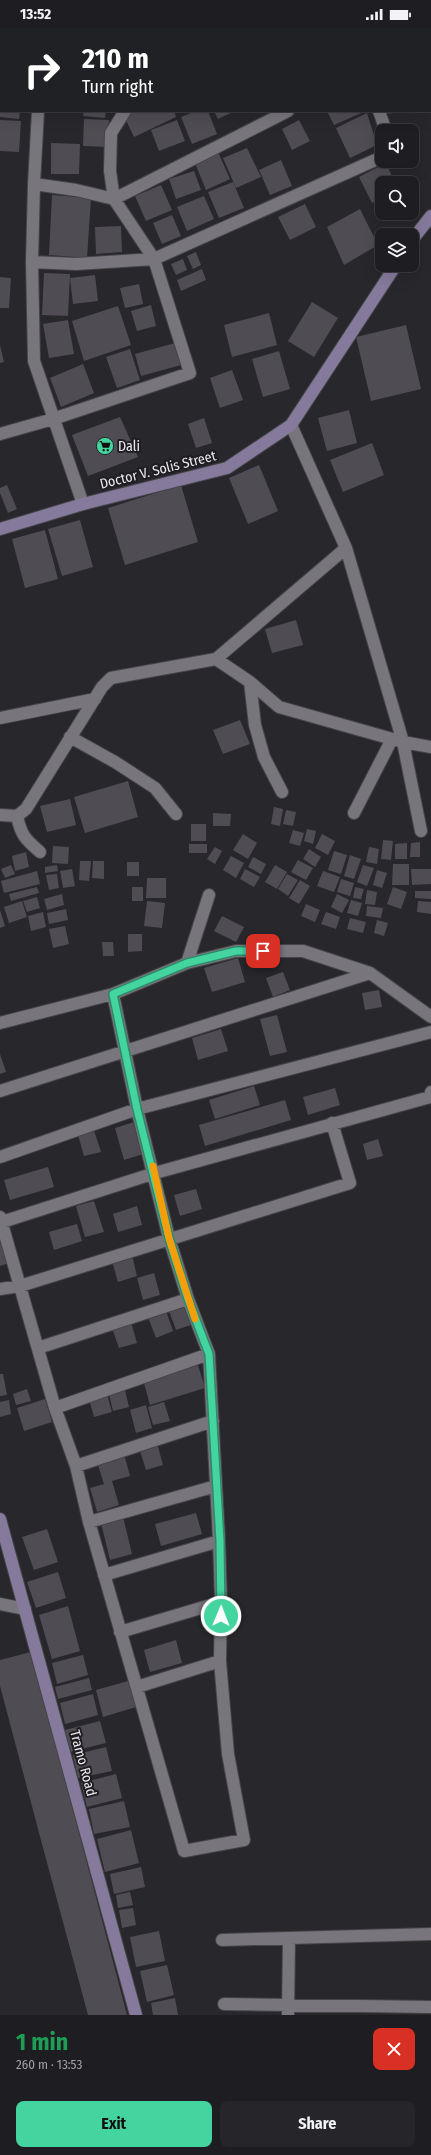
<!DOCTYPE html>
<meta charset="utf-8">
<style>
body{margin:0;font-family:"Fira Sans Condensed",sans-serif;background:#26262a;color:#f1f3f6;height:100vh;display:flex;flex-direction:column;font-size:15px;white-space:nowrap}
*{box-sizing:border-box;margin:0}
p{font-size:13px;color:#a1a2a5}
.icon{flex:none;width:22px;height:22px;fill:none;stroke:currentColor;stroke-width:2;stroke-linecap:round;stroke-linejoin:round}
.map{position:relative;height:1987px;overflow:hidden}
.drawer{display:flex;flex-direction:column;background:#1e1d21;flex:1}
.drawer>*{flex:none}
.hud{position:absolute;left:0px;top:0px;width:431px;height:84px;box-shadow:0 4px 16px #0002,0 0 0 1px #3c3b3f;background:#202124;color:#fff;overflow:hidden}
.controls{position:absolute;left:375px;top:96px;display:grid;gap:8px}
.controls a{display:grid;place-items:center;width:44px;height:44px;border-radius:8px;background:#1e1d21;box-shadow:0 4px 16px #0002,0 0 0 1px #3c3b3f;font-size:20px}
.pin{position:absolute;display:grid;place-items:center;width:34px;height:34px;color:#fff;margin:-17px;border-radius:8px;box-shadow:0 2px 6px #0006}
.me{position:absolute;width:44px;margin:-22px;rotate:1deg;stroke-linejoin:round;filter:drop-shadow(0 0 3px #0008)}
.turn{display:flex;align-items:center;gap:14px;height:84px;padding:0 16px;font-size:18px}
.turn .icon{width:52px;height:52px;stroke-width:2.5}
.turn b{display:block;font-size:28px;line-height:34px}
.round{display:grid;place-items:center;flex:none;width:42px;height:42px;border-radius:8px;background:#26262a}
.overview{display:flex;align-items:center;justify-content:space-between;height:68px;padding:0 16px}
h1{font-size:24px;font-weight:700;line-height:30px;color:#1e9e55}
.primary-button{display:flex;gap:8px;margin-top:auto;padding:8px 16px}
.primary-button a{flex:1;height:46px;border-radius:8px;background:#43d4a0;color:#111;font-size:16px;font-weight:700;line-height:46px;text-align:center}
.primary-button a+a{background:#26262a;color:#f1f3f6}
.status{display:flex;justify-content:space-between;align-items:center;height:28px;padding:0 20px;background:#1e1d21;direction:ltr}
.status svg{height:11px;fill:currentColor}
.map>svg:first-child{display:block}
.building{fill:#4f4d53}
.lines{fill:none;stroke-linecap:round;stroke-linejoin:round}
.lane-casing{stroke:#454448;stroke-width:14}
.street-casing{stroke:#454448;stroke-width:14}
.secondary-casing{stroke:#454448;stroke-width:14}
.lane{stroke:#78767c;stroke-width:12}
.street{stroke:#78767c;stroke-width:12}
.secondary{stroke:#867a9c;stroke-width:12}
.route-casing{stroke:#2c8a68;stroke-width:10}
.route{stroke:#43d4a0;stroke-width:7}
.slow{stroke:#f59e0b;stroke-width:7}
.labels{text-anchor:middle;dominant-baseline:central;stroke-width:4;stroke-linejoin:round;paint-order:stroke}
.poi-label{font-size:14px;fill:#e9e8eb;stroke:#1f1d22;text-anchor:start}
.street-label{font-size:14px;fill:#e9e8eb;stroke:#1f1d22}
</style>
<div class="status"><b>13:52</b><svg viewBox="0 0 49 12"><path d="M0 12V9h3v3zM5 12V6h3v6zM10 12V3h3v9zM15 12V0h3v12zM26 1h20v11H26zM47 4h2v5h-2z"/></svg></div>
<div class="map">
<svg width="431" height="1987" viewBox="0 0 431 1987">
<rect width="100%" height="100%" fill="#28272c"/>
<path class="building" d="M0 83H20L19 91 0 89Z
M84 83H106L105 90 83 88Z
M129 83H174L176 89 134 109 123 86Z
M196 83H208L217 106 192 116 181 89Z
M214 83H235L218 91Z
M327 83H366L334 97Z
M388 83H399L389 86Z
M367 85 377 117 350 130 336 100Z
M84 91 109 92 107 119 83 118Z
M0 92 21 93 19 124 0 123Z
M177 92 185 113 159 123 151 102Z
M299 92 310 113 292 122 282 101Z
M51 115 80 116 79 146H51Z
M247 120 261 149 236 160 223 130Z
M218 124 230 151 206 162 195 135Z
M281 132 292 158 270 167 259 142Z
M386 135 395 155H382V169L372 175 359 149Z
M194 143 201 162 176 171 169 151Z
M233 154 244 180 219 190 208 164Z
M161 157 172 182 146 193 135 168Z
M52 167 91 170 87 230 49 227Z
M204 168 214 191 187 203 177 179Z
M305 176 316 199 290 212 278 189Z
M360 181 378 217 344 237 327 199Z
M172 187 181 208 162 216 153 195Z
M121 198 122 224 96 226 95 199Z
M196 224 201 237 193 241 187 228Z
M183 231 187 242 176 247 171 236Z
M202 241 206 252 181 263 177 252Z
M44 245 70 246 68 288 42 287Z
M95 247 98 273 73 276 70 250Z
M0 249 11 250 9 280H0Z
M139 256 143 276 125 280 120 260Z
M312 274 338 290 314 329 288 313Z
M151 277 156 298 137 303 131 283Z
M118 278 131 317 84 333 72 293Z
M269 285 277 317 232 329 224 297Z
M68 292 74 326 49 330 43 296Z
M406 297 421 361 371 373 356 309Z
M175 315 181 337 141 348 135 326Z
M0 317 4 334 0 335Z
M130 321 140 352 117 360 106 329Z
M279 323 290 361 263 369 252 331Z
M83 336 94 365 61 379 50 350Z
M232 342 243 372 220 380 210 350Z
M349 382 357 415 327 423 318 390Z
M120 389 138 429 88 448 72 407Z
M204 390 212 415 196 420 188 396Z
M372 415 384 447 343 464 330 432Z
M259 437 278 483 248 496 229 450Z
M7 457 17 481 8 485 0 465V460Z
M181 457 198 514 125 537 108 480Z
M80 492 93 539 62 548 48 501Z
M45 502 58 551 25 560 12 511Z
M296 592 303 617 272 625 265 601Z
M240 692 250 716 223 726 213 702Z
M128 753 138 789 85 805 74 769Z
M70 771 76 797 47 804 40 778Z
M274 779 283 781 280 798 271 796Z
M286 782 296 784 293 798 283 796Z
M213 785 231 786 230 798H213Z
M191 796H206V813H191Z
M307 801 316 803 313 816 304 813Z
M293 802 304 805 300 818 289 815Z
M243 806 257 815 248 831 233 822Z
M322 806 335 813 328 827 315 820Z
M383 812 393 813 391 832 381 831Z
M420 814V829H410L411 815Z
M407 815V831H395V816Z
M189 816H207V825H189Z
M53 818 69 819 68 836 52 835Z
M215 819 222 823 215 836 207 831Z
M369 819 379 821 377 836 366 834Z
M309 821 321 829 315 839 303 831Z
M334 823 347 827 341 846 328 842Z
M26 824 29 839 15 843 12 828Z
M350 827 361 831 354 851 344 848Z
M231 828 244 835 236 850 223 842Z
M253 829 266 836 261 846 248 839Z
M298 832 313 840 306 852 291 844Z
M80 833H91L89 853 79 852Z
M93 833H104V851L92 850Z
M127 834H139V848H127Z
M393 836H409V857H392Z
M11 837 15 846 5 850 1 841Z
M57 837 58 843 45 845V839Z
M275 837 287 844 277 861 265 854Z
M363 837 374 840 367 858 357 854Z
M72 841 75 858 63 860 60 843Z
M245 841 260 849 254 859 240 851Z
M411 841H431V856L412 857Z
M377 842 387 845 382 860 373 857Z
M37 843 40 856 4 865 1 853Z
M323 843 340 849 334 864 317 858Z
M57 846 59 860 49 862 46 847Z
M287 846 298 852 288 868 278 861Z
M147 850H166V870H146Z
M341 851 354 855 350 868 337 864Z
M300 852 310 858 299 876 289 870Z
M37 859 39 865 11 873 9 866Z
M132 859H143V873H132Z
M355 859 364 861 361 871 353 870Z
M393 859 407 864 401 881 387 876Z
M367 862 377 864 375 877 365 876Z
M415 863H431V871L415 870Z
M62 866 64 877 47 882 44 871Z
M337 866 349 872 342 885 331 879Z
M37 869 40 880 27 884 23 873Z
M351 872 362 875 358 888 347 885Z
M22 873 27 889 9 895 4 879Z
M147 873 165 875 162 900 144 898Z
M418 873 431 874V886L417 884Z
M306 876 320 882 315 894 301 888Z
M367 878 383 880 381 890 366 888Z
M66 881 68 892 49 896 47 885Z
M0 882 5 898 0 900Z
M43 884 46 899 31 903 28 888Z
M326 884 340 889 336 901 321 896Z
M222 888 244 899 236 914 214 903Z
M350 890 366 894 363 905 347 901Z
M377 892 388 895 384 908 374 905Z
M65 898 69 916 53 920 49 901Z
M128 906H142V923L128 924Z
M102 914H113L114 928H103Z
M238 930 245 954 212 964 204 940Z
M283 944 290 962 273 969 266 950Z
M379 962 382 979 365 982 362 965Z
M277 987 287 1024 270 1028 260 991Z
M221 1001 228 1023 198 1032 192 1010Z
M0 1026 6 1044 0 1046Z
M254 1058 260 1077 215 1091 209 1072Z
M335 1060 340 1077 308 1087 303 1069Z
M285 1072 291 1092 205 1118 199 1097Z
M134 1094 143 1126 124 1132 115 1100Z
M94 1102 101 1124 84 1128 78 1107Z
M378 1111 383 1128 367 1132 363 1116Z
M48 1139 54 1159 10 1172 4 1152Z
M196 1161 202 1181 180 1188 174 1167Z
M94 1173 104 1204 85 1209 76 1178Z
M137 1178 142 1197 118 1204 113 1186Z
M77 1196 82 1213 54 1222 49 1204Z
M0 1210 9 1235 0 1238Z
M132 1227 137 1248 118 1254 112 1233Z
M154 1245 160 1267 143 1272 137 1250Z
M185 1277 191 1297 176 1302 169 1283Z
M166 1283 173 1303 156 1310 148 1289Z
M131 1294 137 1315 119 1320 112 1300Z
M198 1337 205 1360 150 1377 144 1355Z
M0 1346H3L7 1367 0 1368Z
M27 1361 31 1373 16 1377 13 1366Z
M125 1362 129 1379 113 1383 109 1366Z
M107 1366 112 1384 94 1389 89 1371Z
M45 1371 52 1394 24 1403 17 1380Z
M9 1372 11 1386 0 1389V1374Z
M164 1374 170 1393 153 1397 148 1379Z
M146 1377 152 1400 136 1405 130 1382Z
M157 1415 163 1437 146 1442 139 1420Z
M124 1426 130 1448 112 1453 119 1477 97 1484 90 1460 104 1456 97 1434Z
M196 1485 202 1506 161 1518 155 1496Z
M123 1489 132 1526 110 1532 101 1495Z
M47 1501 58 1534 34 1542 22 1509Z
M58 1544 66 1570 36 1580 27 1554Z
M68 1578 80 1623 52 1631 39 1587Z
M176 1612 182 1635 150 1644 144 1622Z
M31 1624 93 1858 127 1987H88L42 1816 0 1658V1632Z
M83 1627 88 1647 57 1656 52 1635Z
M89 1650 92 1662 58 1671 55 1659Z
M128 1653 136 1679 103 1689 96 1662Z
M93 1666 98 1687 65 1696 60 1675Z
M100 1693 106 1715 70 1724 65 1702Z
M106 1719 112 1743 78 1750 73 1727Z
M116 1746 122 1770 87 1779 81 1755Z
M124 1773 130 1799 94 1806 89 1781Z
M131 1802 139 1835 105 1844 97 1811Z
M141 1839 145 1859 114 1866 110 1846Z
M130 1864 133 1877 118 1880 116 1867Z
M133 1880 136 1897 122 1900 119 1882Z
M159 1903 165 1933 136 1939 130 1909Z
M167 1937 174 1967 147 1974 140 1943Z
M175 1970 178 1987H153L151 1975Z"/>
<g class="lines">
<defs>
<path id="lane" d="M0 1576 25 1581"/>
<path id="street" d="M353 0V1
M44 1V0
M273 1 275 0
M38 83 34 156 32 234 34 333 83 476
M379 83 386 103
M34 156 76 162 114 171 288 83
M32 234 76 236 154 231 382 129
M291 397 346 520 403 714 421 803
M0 406 53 391 190 345 154 231 114 171 110 143 111 105 125 83
M216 631 250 654 279 679 403 714 431 719
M250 654 255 697 264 729 282 764
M0 690 95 671
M70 709 115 734 155 760 176 786
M354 785 392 711
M0 787 17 788 26 781 102 659 111 650 216 631 346 520
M17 788C21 807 25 811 40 824
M187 935 209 867
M0 995 113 966 187 935 236 923H303L370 945 431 989
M0 1063 370 945
M0 1129 137 1081 431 1004
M0 1189 55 1380 76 1438 89 1494 184 1823 244 1812 228 1726 220 1633 221 1574 219 1513 209 1326 188 1271 169 1210 137 1081 113 966
M2 1194 155 1145 430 1069 431 1064
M0 1261 20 1258 350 1155 332 1095
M38 1320 188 1271
M55 1380 209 1326
M76 1438 213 1393
M89 1494 216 1458
M104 1547 219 1513
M120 1604 221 1574
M137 1659 220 1633
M222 1912 431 1906
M224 1976 431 1979
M288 1987 289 1910"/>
<path id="secondary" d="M412 212 431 188
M0 501 83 476 227 440 291 397 396 237
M0 1491 136 1987"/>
</defs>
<use href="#lane" class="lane-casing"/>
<use href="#street" class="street-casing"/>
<use href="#secondary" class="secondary-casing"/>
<use href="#lane" class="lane"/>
<use href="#street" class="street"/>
<use href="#secondary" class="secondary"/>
</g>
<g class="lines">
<defs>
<path id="route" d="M221 1588 220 1513 209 1326 188 1271 169 1210 137 1081 113 966 187 935 236 923H263"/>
</defs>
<use href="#route" class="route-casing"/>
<use href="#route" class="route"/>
<path class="slow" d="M153 1138 169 1210 195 1291"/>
</g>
<defs>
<symbol id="supermarket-disc" viewBox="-11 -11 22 22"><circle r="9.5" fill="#43d4a0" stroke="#1f1d22"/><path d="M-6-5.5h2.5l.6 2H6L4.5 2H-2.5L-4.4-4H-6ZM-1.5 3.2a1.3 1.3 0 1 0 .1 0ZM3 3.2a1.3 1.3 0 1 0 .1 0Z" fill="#111"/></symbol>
</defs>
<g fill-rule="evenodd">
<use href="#supermarket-disc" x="95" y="408" width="20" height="20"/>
</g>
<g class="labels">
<g class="poi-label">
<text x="118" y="418">Dali</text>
</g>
<g class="street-label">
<text transform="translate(158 442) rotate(-14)">Doctor V. Solis Street</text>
<text transform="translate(83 1735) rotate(75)">Tramo Road</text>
</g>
</g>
</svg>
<div class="controls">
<a><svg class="icon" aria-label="sound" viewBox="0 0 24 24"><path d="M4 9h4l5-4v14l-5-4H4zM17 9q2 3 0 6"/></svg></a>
<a><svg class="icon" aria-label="search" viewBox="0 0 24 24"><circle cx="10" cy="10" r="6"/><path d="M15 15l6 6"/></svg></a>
<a><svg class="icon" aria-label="layers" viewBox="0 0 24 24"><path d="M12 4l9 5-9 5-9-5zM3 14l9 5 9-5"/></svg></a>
</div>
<div class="pin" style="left:263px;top:923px;background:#d93025"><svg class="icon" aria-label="arrive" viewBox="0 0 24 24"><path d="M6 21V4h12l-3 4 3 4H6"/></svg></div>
<svg class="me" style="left:221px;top:1588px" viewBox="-20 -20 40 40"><circle r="17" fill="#43d4a0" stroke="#fff" stroke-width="3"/><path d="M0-11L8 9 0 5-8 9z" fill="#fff"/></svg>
<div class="hud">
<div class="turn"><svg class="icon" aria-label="right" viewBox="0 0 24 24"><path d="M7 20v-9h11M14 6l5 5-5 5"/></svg><div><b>210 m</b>Turn right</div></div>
</div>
</div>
<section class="drawer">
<div class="overview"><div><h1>1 min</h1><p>260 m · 13:53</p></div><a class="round" style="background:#d93025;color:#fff"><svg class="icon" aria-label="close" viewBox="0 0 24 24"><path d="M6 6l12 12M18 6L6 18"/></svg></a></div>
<div class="primary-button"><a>Exit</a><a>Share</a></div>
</section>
